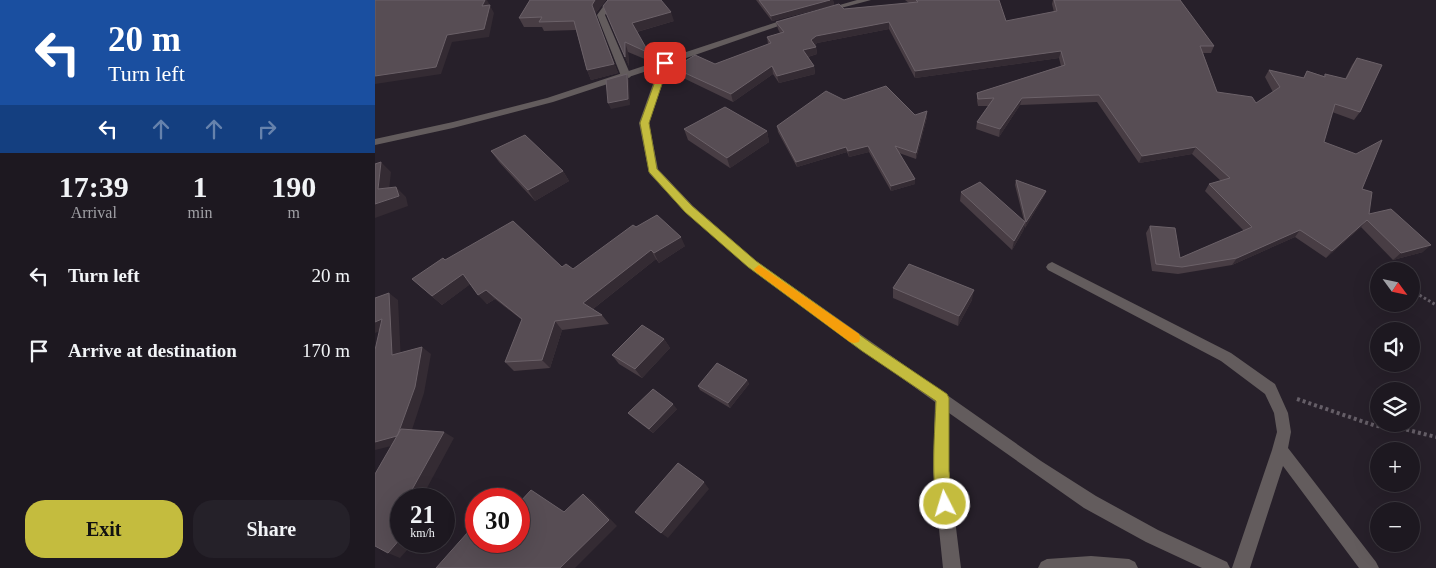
<!DOCTYPE html>
<meta charset="utf-8">
<style>
body{margin:0;font-family:"Times New Roman",serif;background:#252129;color:#f1f3f6;height:100vh;display:flex;flex-direction:column;font-size:19px;white-space:nowrap}
*{box-sizing:border-box;margin:0}
p{font-size:16px;color:#a0a0a5}
.icon{flex:none;width:28px;height:28px;fill:none;stroke:currentColor;stroke-width:2;stroke-linecap:round;stroke-linejoin:round}
.map{position:relative;flex:1;overflow:hidden}
.drawer{display:flex;flex-direction:column;background:#1d1820;width:375px}
.drawer>*{flex:none}
.guide{background:#1a4fa0;color:#fff;overflow:hidden}
.needle{width:32px;rotate:123deg}
.buttons{position:absolute;left:995px;top:262px;display:grid;gap:10px}
.buttons a{display:grid;place-items:center;width:50px;height:50px;border-radius:50%;background:#1d1820;box-shadow:0 5px 20px #0002,0 0 0 1px #3b373e;font-size:25px}
.speed{position:absolute;left:15px;top:488px;display:flex;gap:10px;font-size:25px;font-weight:700;text-align:center}
.speed>*{display:grid;place-content:center;width:65px;height:65px;border-radius:50%;background:#1d1820;box-shadow:0 5px 20px #0002,0 0 0 1px #3b373e;line-height:1}
.speed small{font-size:12px;font-weight:400}
.speed .limit{border:8px solid #d22;background:#fff;color:#111}
.pin{position:absolute;display:grid;place-items:center;width:42px;height:42px;color:#fff;margin:-21px;border-radius:10px;box-shadow:0 2px 8px #0006}
.me{position:absolute;width:55px;margin:-28px;rotate:355deg;stroke-linejoin:round;filter:drop-shadow(0 0 4px #0008)}
.turn{display:flex;align-items:center;gap:18px;height:105px;padding:0 25px;font-size:22px}
.turn .icon{width:65px;height:65px;stroke-width:2.5}
.turn b{display:block;font-size:35px;line-height:42px}
.lanes{display:flex;align-items:center;height:48px;padding:0 25px;background:#0003;justify-content:center;gap:25px;direction:ltr}
.lanes .off{opacity:.35}
.eta{display:flex;justify-content:space-evenly;align-items:center;height:85px;text-align:center}
.eta b{font-size:30px;font-weight:700;line-height:35px}
.action{display:flex;gap:10px;margin-top:auto;padding:10px 25px}
.action a{flex:1;height:58px;border-radius:20px;background:#c4bc3e;color:#111;font-size:20px;font-weight:700;line-height:58px;text-align:center}
.action a+a{background:#252129;color:#f1f3f6}
ul{padding:0;list-style:none}
li{display:flex;align-items:center;gap:15px;height:75px;padding:0 25px}
li div{flex:1}
li b{display:block;font-size:19px}
li em{font-style:normal}
main{display:flex;flex:1;min-height:0}
.map>svg:first-child{display:block}
.lines{fill:none;stroke-linecap:round;stroke-linejoin:round}
.path-far1{stroke:#655e67;stroke-width:3;stroke-dasharray:2.5 2.5;stroke-linecap:butt}
.path{stroke:#655e67;stroke-width:4;stroke-dasharray:3 3;stroke-linecap:butt}
.service{fill:#635c5d;fill-rule:evenodd}
.minor{fill:#635c5d;fill-rule:evenodd}
.wall{fill:#483d44}
.shaded-wall{fill:#342b33}
.building{fill:#574d54;stroke:#6b6168}
.route{fill:#c4bc3e;stroke:#7f7a28}
.slow{fill:#f59e0b}
</style>
<main>
<section class="drawer">
<div class="guide">
<div class="turn"><svg class="icon" aria-label="left" viewBox="0 0 24 24"><path d="M17 20v-9H6M10 6l-5 5 5 5"/></svg><div><b>20 m</b>Turn left</div></div>
<div class="lanes"><svg class="icon" aria-label="left" viewBox="0 0 24 24"><path d="M17 20v-9H6M10 6l-5 5 5 5"/></svg><svg class="icon off" aria-label="ahead" viewBox="0 0 24 24"><path d="M12 20V5M6 11l6-6 6 6"/></svg><svg class="icon off" aria-label="ahead" viewBox="0 0 24 24"><path d="M12 20V5M6 11l6-6 6 6"/></svg><svg class="icon off" aria-label="right" viewBox="0 0 24 24"><path d="M7 20v-9h11M14 6l5 5-5 5"/></svg></div>
</div>
<div class="eta">
<div><b>17:39</b><p>Arrival</p></div>
<div><b>1</b><p>min</p></div>
<div><b>190</b><p>m</p></div>
</div>
<ul>
<li><svg class="icon" aria-label="left" viewBox="0 0 24 24"><path d="M17 20v-9H6M10 6l-5 5 5 5"/></svg><div><b>Turn left</b></div><em>20 m</em></li>
<li><svg class="icon" aria-label="arrive" viewBox="0 0 24 24"><path d="M6 21V4h12l-3 4 3 4H6"/></svg><div><b>Arrive at destination</b></div><em>170 m</em></li>
</ul>
<div class="action"><a>Exit</a><a>Share</a></div>
</section>
<div class="map">
<svg width="1061" height="568" viewBox="0 0 1061 568">
<rect width="100%" height="100%" fill="#27202a"/>
<g class="lines">
<path class="path-far1" d="M1006 266 1013 271
M1036 290 1061 305"/>
<path class="path" d="M922 399 1001 426 1029 429 1061 437"/>
<path class="service" d="M233 0H241L230 15 256 76 254 78H248L246 76 222 15Z"/>
<path class="minor" d="M482 0H496L451 12 447 10Z
M414 18 421 20 294 64 274 123 283 169 318 206 381 261 666 461 721 496 783 530 852 562 855 568H827L771 542 709 508 574 413V471L586 568H568L558 471 560 402 373 267 310 212 274 173 264 123 284 67 178 102 78 128 0 145V139L78 122 172 98Z
M677 262 856 353 900 384 913 413 916 432 913 448 1001 562 1004 568H984L908 466 875 568H857L897 450 902 432 899 413 890 394 846 361 673 270 671 267 673 264Z
M716 556 754 559 760 562 763 568H663L666 562 672 559Z"/>
</g>
<path class="wall" d="M155 0H231L220 14 243 73 216 80 212 70 201 30 169 31 167 27H149L144 18Z
M381 0H458L459 5 397 21Z
M530 0H624L631 21 679 12 677 4 678 0H805L839 46 836 53H828L842 92 881 103 898 92 890 77 894 70 928 78 932 71 949 76 950 74 970 79 977 65 982 58 985 112 979 120 957 112 949 142 987 189 994 214 1048 252 1018 260 986 227 951 258 920 237 857 265 803 274 777 271 771 233 775 226 805 258 869 231 830 191 834 184 846 181 817 154 764 163 722 102 645 105 624 137 601 129 602 122 614 106H603L602 101V93L686 66 684 58 540 78 514 29 442 43 440 45 441 47 442 54 433 57 439 66 440 74 404 83 398 74 358 102 302 75 299 68 340 64 393 44 392 37 405 33 403 29 401 22 469 9 534 3Z
M228 6 299 21 262 32 274 53 277 62 253 52 254 66Z
M469 100 540 115 552 117 541 159 524 153 540 179V184L516 191 494 152 474 157 472 152 422 167 403 132 402 126Z
M309 129 392 131 394 142 355 168 313 140Z
M116 151 188 171 194 181 160 201 124 162Z
M641 180 671 191 669 196 650 228V225L648 231 637 250 585 201 586 192 649 221 640 185Z
M261 227 310 246 284 263 281 259 218 309 227 315 234 324 187 330 175 368 139 371 130 362 147 320 120 299 112 304 95 284 67 305 37 279 70 260 187 267 198 269Z
M518 288 597 300 583 326 518 298Z
M289 339 295 348 267 378 244 364 237 355Z
M372 380 374 384 355 408 325 390 323 386Z
M302 409 278 433 257 417 253 413Z"/>
<path class="shaded-wall" d="M110 0H112L119 13 114 37 77 42 66 74 0 84V76L72 35 107 6Z
M220 0H231L220 14 243 73 216 80 212 70 217 5Z
M455 0H458L459 5 397 21 396 16Z
M296 12 299 21 261 32 257 23Z
M514 22V29L442 43 437 47 436 40 441 36Z
M250 42 253 52 254 66 250 57Z
M441 47 442 54 429 58 428 50Z
M686 51 684 58 540 78V71Z
M397 66 398 74 358 102 356 94Z
M439 66 440 74 404 83 402 76Z
M252 74 254 80 255 105 236 109 233 103Z
M647 98 645 105 624 137 625 129Z
M552 111V117L541 159V153Z
M392 131 394 142 355 168 352 158Z
M493 146 494 152 474 157 473 151Z
M471 147 472 152 422 167 421 162Z
M821 147 817 154 764 163 767 156Z
M6 162 16 172 13 199 3 189Z
M188 171 194 181 160 201 153 190Z
M540 179V184L516 191V186Z
M21 187 31 197 33 206 0 218V204Z
M671 191 669 196 650 228 651 222Z
M992 220 986 227 951 258 957 251Z
M650 222 648 231 637 250 639 241Z
M925 230 920 237 857 265 862 258Z
M306 237 310 246 284 263 279 253Z
M1056 245 1048 252 1018 260 1026 253Z
M276 250 281 259 214 312 208 303Z
M88 274 97 283 67 305 57 296Z
M111 290 120 299 112 304 103 295Z
M599 290 597 300 583 326 584 316Z
M14 293 23 300 26 362 17 355 16 327 0 333V322Z
M180 321 187 330 175 368 167 360Z
M289 339 295 348 267 378 260 369Z
M47 347 56 354 49 393 33 442 0 450V442Z
M372 380 374 384 355 408 353 403Z
M298 404 302 409 278 433 274 429Z
M69 432 79 438 46 499H41L34 495Z
M329 482 334 489 293 538 286 533Z
M208 494 217 500 242 526 200 568H185Z
M26 538V541H40L25 558 13 553Z"/>
<path class="building" d="M0 0H110L107 6 115 5 109 29 72 35 61 67 0 76Z
M155 0H220L217 5 239 64 212 70 199 21 164 22 167 17 144 18Z
M233 0H286L296 12 257 23 274 53 250 42V57L228 6Z
M384 0H455L396 16Z
M541 0H624L631 21 682 11 679 0H805L839 46H825L842 92 877 97 881 103 905 87 894 70 929 78 932 71 950 77V74L971 79 982 58 1007 65 985 112 960 104 949 142 981 154 1007 140 987 189 997 192 994 214 1016 209 1056 245 1026 253 992 220 957 251 925 230 862 258 807 267 781 264 775 226 800 228 805 258 877 227 834 184 855 178 821 147 767 156 724 95 647 98 625 129 602 122 619 98 603 99 602 93 690 65 686 51 540 71 514 22 441 36 436 40 441 47 428 50 439 66 402 76 397 66 356 94 299 68 320 55 340 64 396 43 392 37 409 32 401 22 464 4 469 9 543 2Z
M252 74 253 99 233 103 231 80Z
M511 86 540 115 552 111 541 153 520 146 540 179 516 186 493 146 473 151 471 147 421 162 402 126 451 91 469 100Z
M350 107 392 131 352 158 309 129Z
M150 135 188 171 153 190 116 151Z
M6 162 3 189 21 187 24 196 0 204V164Z
M641 180 671 191 651 222Z
M605 182 650 222 639 241 586 192Z
M282 215 306 237 279 253 276 250 208 303 227 315 180 321 167 360 130 362 147 319 111 290 103 295 88 274 57 296 37 279 68 258 70 260 138 221 187 267 191 264 198 269 258 225 261 227Z
M534 264 599 290 584 316 518 288Z
M14 293 17 355 47 347 40 387 23 434 22 436 0 442V350L7 319 0 322V298Z
M267 325 289 339 260 369 237 355Z
M342 363 372 380 353 403 323 386Z
M278 389 298 404 274 429 253 413Z
M26 429 69 432 34 495 41 499H26V538L13 553 0 546V474Z
M303 463 329 482 286 533 260 512Z
M156 490 189 512 208 494 234 520 185 568H61L101 523V541H144V503Z"/>
<path class="route" d="M287 62 294 63 274 123 282 169 317 206 381 261 496 343 572 394 574 398V471L577 504 575 509 570 511 564 509C555 486 560 428 561 401L487 351 373 267 310 212 274 172 265 123Z"/>
<path class="slow" d="M384 265 484 334 485 338 484 342 479 343 475 342 381 272 379 269Z"/>
</svg>
<div class="buttons">
<a><svg class="needle" viewBox="-14 -14 28 28"><path d="M0-13l5 13h-10z" fill="#e53935"/><path d="M0 13l5-13h-10z" fill="#a0a0a5"/></svg></a>
<a><svg class="icon" aria-label="sound" viewBox="0 0 24 24"><path d="M4 9h4l5-4v14l-5-4H4zM17 9q2 3 0 6"/></svg></a>
<a><svg class="icon" aria-label="layers" viewBox="0 0 24 24"><path d="M12 4l9 5-9 5-9-5zM3 14l9 5 9-5"/></svg></a>
<a>+</a>
<a>−</a>
</div>
<div class="speed"><div>21<small>km/h</small></div><div class="limit">30</div></div>
<div class="pin" style="left:290px;top:63px;background:#d93025"><svg class="icon" aria-label="arrive" viewBox="0 0 24 24"><path d="M6 21V4h12l-3 4 3 4H6"/></svg></div>
<svg class="me" style="left:570px;top:504px" viewBox="-20 -20 40 40"><circle r="17" fill="#c4bc3e" stroke="#fff" stroke-width="3"/><path d="M0-11L8 9 0 5-8 9z" fill="#fff"/></svg>
</div>
</main>
